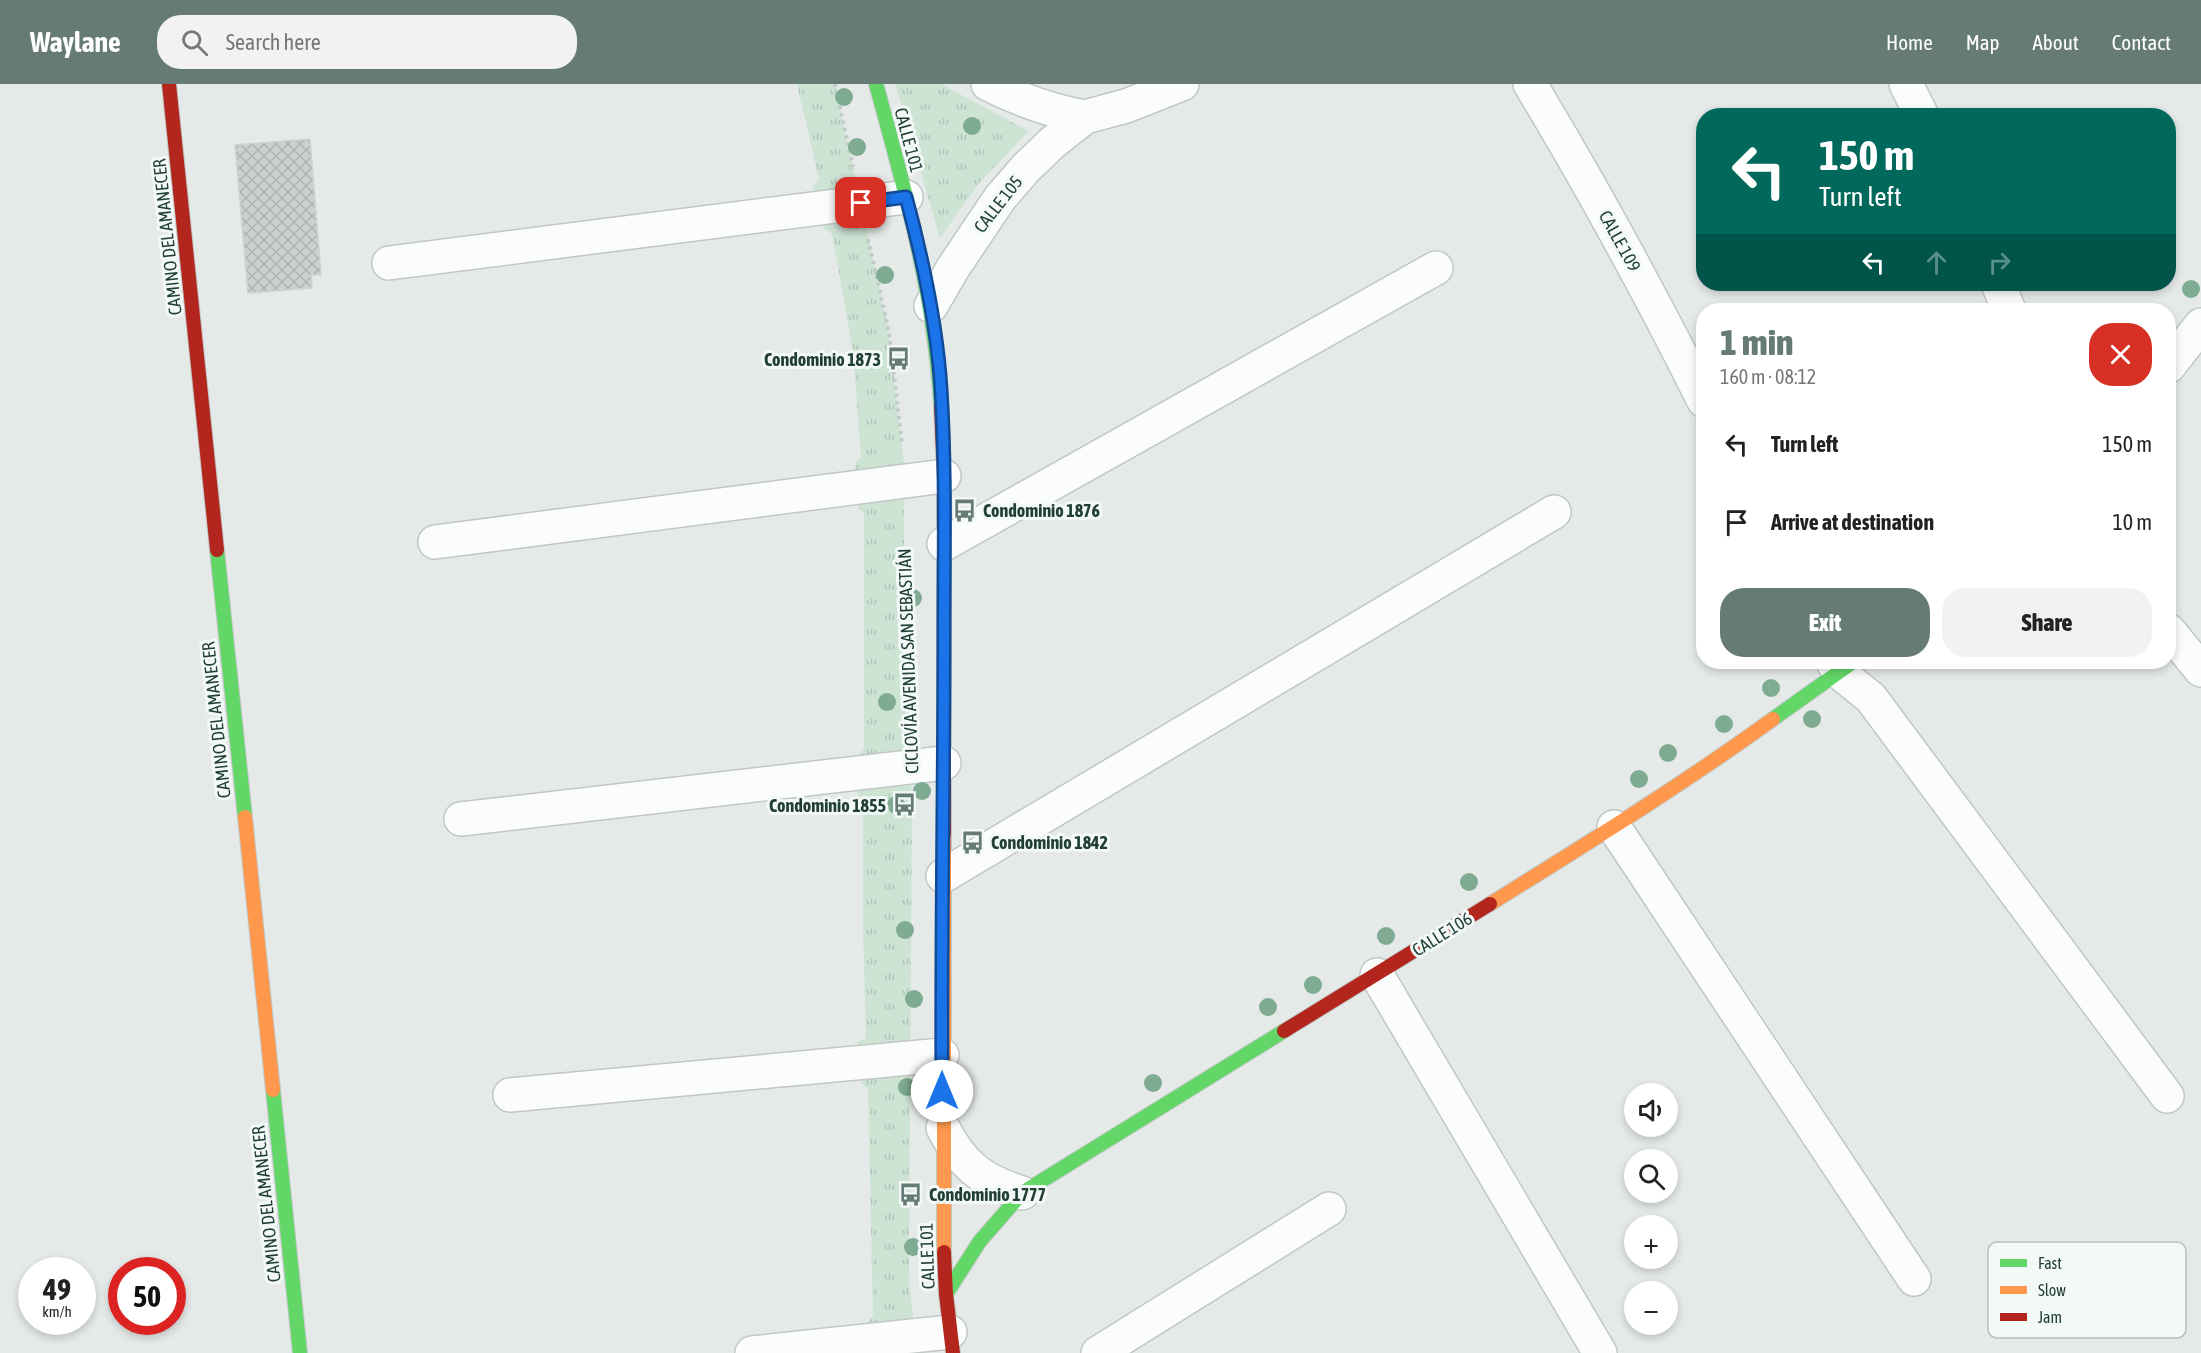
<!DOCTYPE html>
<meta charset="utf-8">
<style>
body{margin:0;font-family:"Asap Condensed",sans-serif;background:#f2f2f2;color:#222;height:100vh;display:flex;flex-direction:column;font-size:22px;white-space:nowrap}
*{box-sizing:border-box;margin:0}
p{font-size:20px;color:#767676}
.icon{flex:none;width:33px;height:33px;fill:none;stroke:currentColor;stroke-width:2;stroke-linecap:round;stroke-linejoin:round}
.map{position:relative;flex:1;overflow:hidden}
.panel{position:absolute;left:1696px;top:219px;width:480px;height:366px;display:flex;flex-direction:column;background:#fff;border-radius:24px;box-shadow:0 3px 9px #0003}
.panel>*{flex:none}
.guide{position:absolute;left:1696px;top:24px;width:480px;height:183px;border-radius:24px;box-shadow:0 3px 9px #0003;background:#00695c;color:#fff;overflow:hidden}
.buttons{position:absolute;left:1624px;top:999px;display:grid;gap:12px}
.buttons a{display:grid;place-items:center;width:54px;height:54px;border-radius:50%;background:#fff;box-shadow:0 3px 9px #0003;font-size:30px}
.speed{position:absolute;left:18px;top:1173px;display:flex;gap:12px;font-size:30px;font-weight:700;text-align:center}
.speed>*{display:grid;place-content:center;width:78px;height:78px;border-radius:50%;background:#fff;box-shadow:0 3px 9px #0003;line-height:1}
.speed small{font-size:15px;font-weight:400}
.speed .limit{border:9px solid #d22;background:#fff;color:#111}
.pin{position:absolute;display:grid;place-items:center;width:51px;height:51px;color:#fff;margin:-26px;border-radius:12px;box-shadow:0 3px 9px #0006}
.me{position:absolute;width:66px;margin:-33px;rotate:0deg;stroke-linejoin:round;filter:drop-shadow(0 0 4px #0008)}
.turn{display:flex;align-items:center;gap:21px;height:126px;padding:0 24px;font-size:27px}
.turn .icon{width:78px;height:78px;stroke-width:2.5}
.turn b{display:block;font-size:42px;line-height:51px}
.lanes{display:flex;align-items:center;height:57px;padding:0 24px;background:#0003;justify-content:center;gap:30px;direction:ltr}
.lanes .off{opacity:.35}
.round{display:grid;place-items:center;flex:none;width:63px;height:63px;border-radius:24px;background:#f2f2f2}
.summary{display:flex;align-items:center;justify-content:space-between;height:102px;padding:0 24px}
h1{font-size:36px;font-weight:800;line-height:45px;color:#667b76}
.cta{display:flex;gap:12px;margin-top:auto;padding:12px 24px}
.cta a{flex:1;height:69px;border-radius:24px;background:#667b76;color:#fff;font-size:24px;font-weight:800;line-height:69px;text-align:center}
.cta a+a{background:#f2f2f2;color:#222}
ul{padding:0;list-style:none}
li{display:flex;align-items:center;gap:18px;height:78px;padding:0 24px}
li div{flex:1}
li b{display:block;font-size:22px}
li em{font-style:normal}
header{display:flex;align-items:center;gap:36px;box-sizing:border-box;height:84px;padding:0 30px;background:#667b76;color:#fff}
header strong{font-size:28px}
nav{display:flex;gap:33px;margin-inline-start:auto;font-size:21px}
.search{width:420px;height:54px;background:#f2f2f2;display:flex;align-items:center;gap:15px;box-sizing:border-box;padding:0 21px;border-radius:24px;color:#767676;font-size:22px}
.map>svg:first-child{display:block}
.grass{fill:url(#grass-tufts)}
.building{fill:url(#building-cross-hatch);stroke:#cdd3d1;stroke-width:1.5}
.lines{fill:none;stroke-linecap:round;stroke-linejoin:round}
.street-casing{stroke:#c2c7c5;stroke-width:36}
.fast-casing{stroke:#c0c8c5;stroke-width:16}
.slow-casing{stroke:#c0c8c5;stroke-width:16}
.jam-casing{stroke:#c0c8c5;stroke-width:16}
.path{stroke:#c1cac8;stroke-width:4;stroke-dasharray:3 4.5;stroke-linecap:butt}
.street{stroke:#fbfcfc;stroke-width:33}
.fast{stroke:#63d668;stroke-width:14}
.slow{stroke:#ff974d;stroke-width:14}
.jam{stroke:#b3261e;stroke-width:14}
.tree{fill:#7eab91}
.route-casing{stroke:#114b97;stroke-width:15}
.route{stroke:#1a73e8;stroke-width:10}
.labels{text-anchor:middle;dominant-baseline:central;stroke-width:6;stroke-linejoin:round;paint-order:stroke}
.street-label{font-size:18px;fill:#213f38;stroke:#f3f9f6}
.poi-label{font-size:18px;font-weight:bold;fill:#213f38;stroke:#f3f9f6;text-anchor:start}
.key{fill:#f3f9f6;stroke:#b4c1bd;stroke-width:1.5}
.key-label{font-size:16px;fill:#213f38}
</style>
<header>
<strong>Waylane</strong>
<div class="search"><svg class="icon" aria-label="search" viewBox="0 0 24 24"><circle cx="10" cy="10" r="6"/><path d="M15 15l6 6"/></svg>Search here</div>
<nav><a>Home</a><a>Map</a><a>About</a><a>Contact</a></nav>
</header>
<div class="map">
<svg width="2201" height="1269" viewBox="0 0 2201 1269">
<defs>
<pattern id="grass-tufts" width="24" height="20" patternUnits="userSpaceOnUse" patternTransform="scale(1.5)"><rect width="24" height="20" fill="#cde4d5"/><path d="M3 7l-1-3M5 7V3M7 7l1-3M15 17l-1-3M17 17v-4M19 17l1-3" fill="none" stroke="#b0c5b8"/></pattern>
<pattern id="building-cross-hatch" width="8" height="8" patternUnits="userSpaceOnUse" patternTransform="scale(1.5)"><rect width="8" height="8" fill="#ccd1cf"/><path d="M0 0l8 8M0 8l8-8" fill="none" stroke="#afb4b2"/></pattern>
</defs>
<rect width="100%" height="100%" fill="#e5eae8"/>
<path class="grass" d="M797 0H835L889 248 904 380V531L912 723 909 1200 918 1269H868V1238L873 1233 868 1005 859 996 858 958 866 954 863 848V719L858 712 857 673 864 665V430L858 424 855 380 861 373 853 267 832 150 824 145 813 102 819 95Z
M895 0H941L1029 47 980 98 940 154Z"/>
<path class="building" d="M310 55 321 191H311L312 204 248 209 235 61Z"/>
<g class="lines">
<defs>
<path id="street" d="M988 0C1020 16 1050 27 1085 33
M1530 0C1592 103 1650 209 1704 317
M1906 0 1922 32
M389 179 906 113
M1998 200 2009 226
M931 222 953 184 1000 114 1026 84 1052 59 1085 33 1126 22 1182 0
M2169 282 2201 241
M435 458 944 392
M944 460 1436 184
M2169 547 2201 586
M1833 578 1839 588 1871 614 2167 1012
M461 735 944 679
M1614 743 1914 1195
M943 792 1554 428
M1377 891 1600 1269
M510 1011 942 971
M943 1044C962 1081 982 1097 1022 1109
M752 1269 950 1248
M1098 1269 1329 1125"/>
<path id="fast" d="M876 0C906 109 934 209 941 322
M217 466 245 733
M1773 635 1853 578
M273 1006 300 1269
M946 1210 980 1157 1022 1109 1284 947"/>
<path id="slow" d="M245 733 273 1006
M944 749V1168
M1490 820C1586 760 1682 701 1773 635"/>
<path id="jam" d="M169 0 217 466
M941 322 944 392V749
M1284 947 1490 820
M944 1168 946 1210 953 1269"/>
</defs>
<use href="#street" class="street-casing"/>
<use href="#fast" class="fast-casing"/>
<use href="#slow" class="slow-casing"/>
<use href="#jam" class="jam-casing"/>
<path class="path" d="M835 0 853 83
M868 155 889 248 902 360"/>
<use href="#street" class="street"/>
<use href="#fast" class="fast"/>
<use href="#slow" class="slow"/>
<use href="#jam" class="jam"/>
</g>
<g class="tree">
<circle cx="844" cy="13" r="9"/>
<circle cx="972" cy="42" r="9"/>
<circle cx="857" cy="63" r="9"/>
<circle cx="885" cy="191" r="9"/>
<circle cx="2191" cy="205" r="9"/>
<circle cx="913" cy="514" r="9"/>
<circle cx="1771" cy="604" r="9"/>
<circle cx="887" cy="618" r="9"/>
<circle cx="1812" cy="635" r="9"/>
<circle cx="1724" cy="640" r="9"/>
<circle cx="1668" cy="669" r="9"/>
<circle cx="1639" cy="695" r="9"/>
<circle cx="922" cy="707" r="9"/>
<circle cx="896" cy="721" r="9"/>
<circle cx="1469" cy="798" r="9"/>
<circle cx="905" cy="846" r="9"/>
<circle cx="1386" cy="852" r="9"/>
<circle cx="1313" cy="901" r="9"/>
<circle cx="914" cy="915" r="9"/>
<circle cx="1268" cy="923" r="9"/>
<circle cx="1153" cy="999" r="9"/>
<circle cx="907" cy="1003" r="9"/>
<circle cx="913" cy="1163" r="9"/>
</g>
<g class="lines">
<defs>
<path id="route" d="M861 119 906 113C923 176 937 240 941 305 946 385 944 465 944 545 944 699 941 853 942 1007"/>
</defs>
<use href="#route" class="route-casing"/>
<use href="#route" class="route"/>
</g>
<defs>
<symbol id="bus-bare" viewBox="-9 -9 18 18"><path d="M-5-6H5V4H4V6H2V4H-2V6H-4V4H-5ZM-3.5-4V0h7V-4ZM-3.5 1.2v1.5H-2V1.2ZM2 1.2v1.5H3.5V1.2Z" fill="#667b76" stroke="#f3f9f6" stroke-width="2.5" paint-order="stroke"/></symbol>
</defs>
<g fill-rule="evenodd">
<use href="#bus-bare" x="882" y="258" width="33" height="33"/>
<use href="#bus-bare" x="948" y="410" width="33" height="33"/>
<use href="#bus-bare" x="888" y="704" width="33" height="33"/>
<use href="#bus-bare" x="956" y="742" width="33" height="33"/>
<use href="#bus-bare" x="894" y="1094" width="33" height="33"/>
</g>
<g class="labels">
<g class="street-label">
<text transform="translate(909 56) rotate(75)">CALLE 101</text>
<text transform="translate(998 120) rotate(-52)">CALLE 105</text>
<text transform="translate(167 153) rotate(-96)">CAMINO DEL AMANECER</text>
<text transform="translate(1620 157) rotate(61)">CALLE 109</text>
<text transform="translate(908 577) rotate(-92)">CICLOVÍA AVENIDA SAN SEBASTIÁN</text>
<text transform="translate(216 636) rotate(-96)">CAMINO DEL AMANECER</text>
<text transform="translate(1442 850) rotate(-32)">CALLE 106</text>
<text transform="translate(266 1120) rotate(-96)">CAMINO DEL AMANECER</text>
<text transform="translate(927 1172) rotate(-92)">CALLE 101</text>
</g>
<g class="poi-label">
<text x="881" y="275" text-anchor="end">Condominio 1873</text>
<text x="983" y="426">Condominio 1876</text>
<text x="886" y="721" text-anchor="end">Condominio 1855</text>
<text x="991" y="758">Condominio 1842</text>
<text x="929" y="1110">Condominio 1777</text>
</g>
</g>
<rect x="1988" y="1158" width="198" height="96" rx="9" class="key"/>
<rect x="2000" y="1175" width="27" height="8" fill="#63d668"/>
<rect x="2000" y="1202" width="27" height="8" fill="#ff974d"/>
<rect x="2000" y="1229" width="27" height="8" fill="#b3261e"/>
<g class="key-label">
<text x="2038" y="1185">Fast</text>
<text x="2038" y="1212">Slow</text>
<text x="2038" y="1239">Jam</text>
</g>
</svg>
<div class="buttons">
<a><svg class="icon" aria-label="sound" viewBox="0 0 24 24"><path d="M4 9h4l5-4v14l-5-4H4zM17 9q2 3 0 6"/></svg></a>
<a><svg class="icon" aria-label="search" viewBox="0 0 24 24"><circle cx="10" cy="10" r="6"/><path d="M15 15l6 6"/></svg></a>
<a>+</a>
<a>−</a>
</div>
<div class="speed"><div>49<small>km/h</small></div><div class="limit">50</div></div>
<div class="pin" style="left:861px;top:119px;background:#d93025"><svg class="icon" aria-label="arrive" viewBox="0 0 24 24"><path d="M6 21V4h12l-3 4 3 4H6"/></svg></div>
<svg class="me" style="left:942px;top:1007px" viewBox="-20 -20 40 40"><circle r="19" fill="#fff"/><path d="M0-13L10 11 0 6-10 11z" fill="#1a73e8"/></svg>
<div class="guide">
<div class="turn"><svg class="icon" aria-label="left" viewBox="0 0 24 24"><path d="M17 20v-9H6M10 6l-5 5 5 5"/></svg><div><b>150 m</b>Turn left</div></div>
<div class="lanes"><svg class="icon" aria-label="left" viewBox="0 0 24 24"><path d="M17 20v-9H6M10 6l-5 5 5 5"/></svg><svg class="icon off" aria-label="ahead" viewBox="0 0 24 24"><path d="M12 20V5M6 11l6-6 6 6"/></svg><svg class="icon off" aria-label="right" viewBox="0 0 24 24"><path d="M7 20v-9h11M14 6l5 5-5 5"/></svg></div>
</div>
<section class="panel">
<div class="summary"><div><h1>1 min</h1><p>160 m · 08:12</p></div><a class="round" style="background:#d93025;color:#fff"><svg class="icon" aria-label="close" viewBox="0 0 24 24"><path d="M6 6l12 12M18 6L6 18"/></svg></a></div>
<ul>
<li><svg class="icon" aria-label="left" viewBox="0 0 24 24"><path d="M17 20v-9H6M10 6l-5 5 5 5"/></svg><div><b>Turn left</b></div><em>150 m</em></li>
<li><svg class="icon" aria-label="arrive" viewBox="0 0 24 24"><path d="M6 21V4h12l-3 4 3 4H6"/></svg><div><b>Arrive at destination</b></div><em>10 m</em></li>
</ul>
<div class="cta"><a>Exit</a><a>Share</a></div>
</section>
</div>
